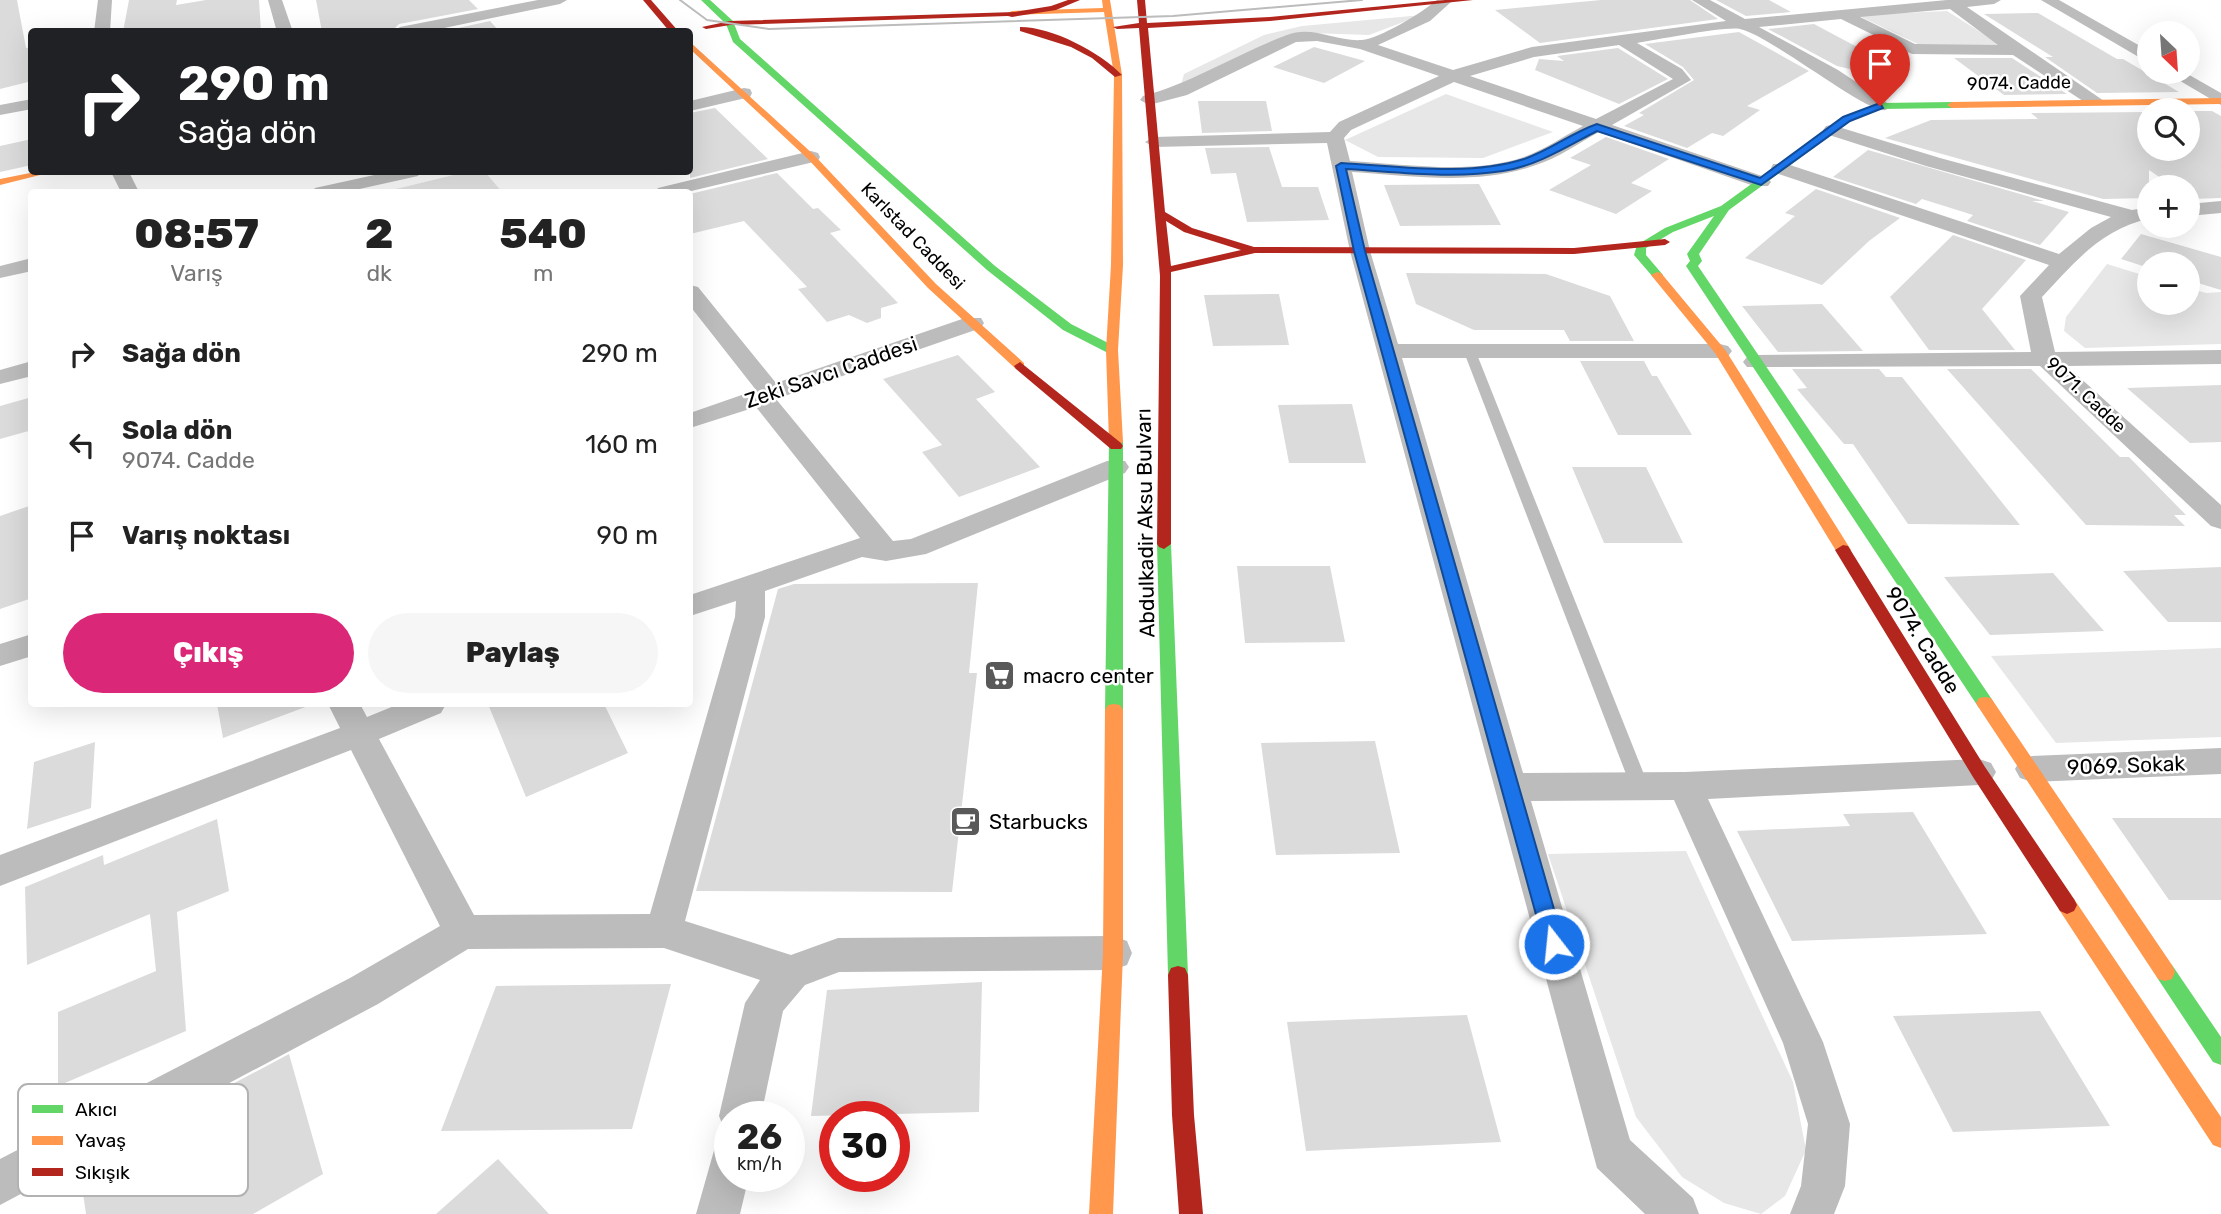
<!DOCTYPE html>
<html lang="tr">
<meta charset="utf-8">
<style>
body{margin:0;font-family:Rubik,sans-serif;background:#f6f6f6;color:#222;height:100vh;display:flex;flex-direction:column;font-size:26px;white-space:nowrap}
*{box-sizing:border-box;margin:0}
p{font-size:23px;color:#767676}
.icon{flex:none;width:38px;height:38px;fill:none;stroke:currentColor;stroke-width:2;stroke-linecap:round;stroke-linejoin:round}
.map{position:relative;flex:1;overflow:hidden}
.drawer{position:absolute;left:28px;top:189px;width:665px;height:518px;display:flex;flex-direction:column;background:#fff;border-radius:7px;box-shadow:0 7px 28px #0002}
.drawer>*{flex:none}
.top-card{position:absolute;left:28px;top:28px;width:665px;height:147px;border-radius:7px;box-shadow:0 7px 28px #0002;background:#202124;color:#fff;overflow:hidden}
.needle{width:46px;rotate:155deg}
.tools{position:absolute;left:2137px;top:21px;display:grid;gap:14px}
.tools a{display:grid;place-items:center;width:63px;height:63px;border-radius:50%;background:#fff;box-shadow:0 7px 28px #0002;font-size:35px}
.speed{position:absolute;left:714px;top:1101px;display:flex;gap:14px;font-size:35px;font-weight:700;text-align:center}
.speed>*{display:grid;place-content:center;width:91px;height:91px;border-radius:50%;background:#fff;box-shadow:0 7px 28px #0002;line-height:1}
.speed small{font-size:18px;font-weight:400}
.speed .limit{border:10px solid #d22;background:#fff;color:#111}
.pin{position:absolute;display:grid;place-items:center;width:60px;height:60px;color:#fff;margin:-72px -30px;border-radius:50% 50% 50% 0;rotate:-45deg;box-shadow:0 0 7px #0007}
.pin .icon{rotate:45deg}
.me{position:absolute;width:77px;margin:-38px;rotate:344deg;stroke-linejoin:round;filter:drop-shadow(0 0 5px #0008)}
.turn{display:flex;align-items:center;gap:24px;height:147px;padding:0 35px;font-size:32px}
.turn .icon{width:91px;height:91px;stroke-width:2.5}
.turn b{display:block;font-size:49px;line-height:60px}
.eta{display:flex;justify-content:space-evenly;align-items:center;height:119px;text-align:center}
.eta b{font-size:42px;font-weight:800;line-height:49px}
.cta{display:flex;gap:14px;margin-top:auto;padding:14px 35px}
.cta a{flex:1;height:80px;border-radius:42px;background:#db2777;color:#fff;font-size:28px;font-weight:800;line-height:80px;text-align:center}
.cta a+a{background:#f6f6f6;color:#222}
ul{padding:0;list-style:none}
li{display:flex;align-items:center;gap:21px;height:91px;padding:0 35px}
li div{flex:1}
li b{display:block;font-size:26px}
li em{font-style:normal}
.map>svg:first-child{display:block}
.green{fill:#e7e7e7}
.building{fill:#dbdbdb}
.lines{fill:none;stroke-linecap:round;stroke-linejoin:round}
.lane{fill:#bcbcbc;fill-rule:evenodd}
.street{fill:#bcbcbc;fill-rule:evenodd}
.fast{fill:#63d668;fill-rule:evenodd}
.slow{fill:#ff974d;fill-rule:evenodd}
.jam{fill:#b3261e;fill-rule:evenodd}
.tram{stroke:#bcbcbc;stroke-width:2}
.route{fill:#1a73e8;stroke:#114b97;stroke-width:2}
.labels{text-anchor:middle;dominant-baseline:central;stroke-width:5;stroke-linejoin:round;paint-order:stroke}
.far-street-label{font-size:18px;fill:#000;stroke:#fff}
.street-label{font-size:21px;fill:#000;stroke:#fff}
.poi-label{font-size:21px;fill:#000;stroke:#fff;text-anchor:start}
.key{fill:#fff;stroke:#b2b2b2;stroke-width:2}
.key-label{font-size:19px;fill:#000}
</style>
<div class="map">
<svg width="2221" height="1214" viewBox="0 0 2221 1214">
<rect width="100%" height="100%" fill="#fff"/>
<path class="green" d="M1947 11 2001 45 1922 46 1857 15Z
M1422 15 1369 35 1310 33 1180 89 1184 74 1264 35 1302 26Z
M1446 94 1553 132 1483 158 1378 157 1345 140Z
M466 172H485L502 192H398L396 189Z
M2107 264 2149 277V303H2188V288L2206 293 2221 292V344L2085 348 2064 331 2066 317Z
M2221 648V737L2056 743 1991 656Z
M1686 851 1793 1082 1806 1150 1785 1196 1761 1214 1724 1203 1682 1177 1636 1117 1548 854Z"/>
<path class="building" d="M0 0H17L26 48 32 47V81L0 89Z
M129 0H177L176 5 206 0H259L261 32H123Z
M316 0H469L478 9 399 24 391 32H322Z
M1601 0H1690L1718 19 1540 43 1495 10Z
M1716 0H1769L1791 12 1746 16Z
M2038 13 2117 59H2123L2179 92 2097 93 2045 57H2053L1984 14Z
M490 21 500 32H440Z
M1814 24 1906 73 1903 82 1837 66 1768 29Z
M1739 32 1809 71 1747 106 1760 110 1723 136 1712 133 1687 148 1624 126 1644 115 1639 113 1694 80 1683 67 1645 44Z
M1314 47 1365 61 1324 83 1273 67Z
M1618 48 1668 79 1619 104 1535 70 1539 59 1564 61 1557 56Z
M1954 58H2012L2067 94 2004 95Z
M1198 101H1266L1272 131 1202 133Z
M715 108 768 159 690 178V113Z
M2188 111H2212L2221 116V198L2191 199 2188 197V187H2174L2149 170V198L2103 199 1885 138 1931 120 2038 119 2031 113 2149 112V149H2188Z
M1606 137 1669 159 1631 183 1652 191 1616 214 1549 190 1591 165 1570 158Z
M32 139V165L0 172V146Z
M1269 147 1282 187H1318L1329 220 1247 222 1236 173 1211 174 1205 148Z
M1868 150 2044 201H2032L2069 212 2040 245 1967 221 1973 215 1922 199 1916 204 1833 177Z
M777 173 813 209 818 208 841 230 830 233 898 303 881 308V318L867 323 849 315 827 322 798 289 807 287 744 221 690 234V194Z
M1479 184 1501 225 1400 226 1384 185Z
M1816 189 1900 218 1869 241 1822 285 1745 258 1795 216 1785 213Z
M2141 234 2221 257V290L2188 280V264H2149V268L2121 259Z
M1953 235 2026 260 1982 309 2015 350H1929L1890 297Z
M1406 273 1546 274 1610 296 1634 341H1570L1564 330H1474L1416 304Z
M1279 294 1289 345 1213 346 1204 295Z
M1822 304 1863 351 1778 352 1742 306Z
M958 355 995 392 976 399 1040 467 959 497 922 452 942 445 883 379Z
M1580 361H1644L1652 376H1657L1692 435H1618Z
M1792 369H1879L1886 377H1902L2020 525 1908 524 1853 444H1844L1797 389 1807 388Z
M1947 369H2031L2120 457H2129L2186 515H2174L2185 526 2086 525Z
M2221 385V442L2190 443 2127 388Z
M32 397V430L0 439V406Z
M1352 404 1366 463H1289L1278 405Z
M1572 467H1646L1683 543H1604Z
M32 505V598L0 609V516Z
M1237 566H1330L1345 642 1245 643Z
M2221 567V622H2168L2123 571Z
M2053 573 2104 631 1990 635 1944 577Z
M978 583 969 673H977L952 892 696 891 778 589 794 584Z
M217 704H308V706L223 738Z
M488 704H604L628 753 526 797Z
M1375 741 1400 853 1276 855 1261 743Z
M95 742 91 808 27 829 34 762Z
M1913 812 1987 934 1792 941 1737 831 1850 826 1843 814Z
M2112 818H2221V900H2169Z
M217 819 229 891 177 912 186 1031 58 1086V1012L156 971 150 914 27 965 25 887 103 855 104 865Z
M982 982 979 1112 811 1116 827 990Z
M671 984 632 1129 441 1131 496 986Z
M2040 1011 2110 1126 1953 1132 1893 1016Z
M1467 1015 1501 1142 1306 1151 1287 1022Z
M289 1054 323 1174 253 1214H86L79 1166Z
M498 1159 549 1214H436Z"/>
<g class="lines">
<path class="lane" d="M1470 348 1476 352 1649 787 1646 792 1640 794 1634 792 1631 787 1464 352Z"/>
<path class="street" d="M98 0H112L110 32H94Z
M268 0H282L293 32H277Z
M538 0H567L560 4 425 32H393L400 27Z
M1437 0 1451 2 1430 21 1378 45 1453 70 1532 47 1726 21 1692 0H1710L1745 19 1947 0H2001L1994 4 1967 7 2104 101 2101 105H2089L2013 55 1912 54 1841 19 1759 27 1838 70 1886 102 1889 106 1886 110C1867 114 1770 35 1740 29 1726 26 1656 40 1637 43L1682 69 1691 80 1612 125 1768 178 1771 182 1768 186H1754L1599 132C1579 143 1558 158 1536 165 1479 186 1412 176 1352 172L1370 251 1398 344H1720L1728 346 1732 351 1728 356 1720 358H1402L1523 773 1685 772 1979 759 1991 763 1996 772 1991 781 1979 785 1708 799 1823 1042 1850 1124 1845 1186 1834 1214H1790L1801 1186 1808 1124 1783 1043 1674 800 1531 801 1630 1140 1693 1198 1699 1214H1645L1597 1168 1350 251 1327 143 1154 147 1145 142 1154 137 1330 132 1339 122 1439 76 1360 49 1317 41 1296 42 1187 95 1149 105 1140 100 1143 96C1194 82 1238 53 1287 35 1313 25 1336 42 1362 40 1379 39 1423 12 1437 0ZM1950 9 1998 45 1915 44 1860 17ZM1619 45 1673 79 1596 119 1470 76 1534 57ZM1454 82 1583 126C1564 136 1544 150 1524 157 1471 175 1405 164 1350 161L1344 138 1351 130Z
M2041 0H2059L2149 51V63Z
M2165 72H2184L2221 93V105Z
M744 88 750 89 752 93 750 97 690 111V101Z
M32 99V109L0 115V105Z
M1832 125 1940 158 2132 210 2149 207V219C2102 228 2073 264 2042 297L2055 352 2221 350V364L2067 366 2221 505V529L2211 526 2040 366 1747 367 1743 362 1747 357 1755 355 2031 352 2020 296 2049 265 1773 172 1771 168 1773 164H1787L2059 254 2091 228 2111 217 1926 166 1826 134 1823 130 1826 126Z
M811 151 818 153 820 157 818 161 687 192H655L658 188Z
M111 172H129L139 192H121Z
M388 172H420L418 176 346 192H312L315 188Z
M2221 201V213L2188 216V204Z
M32 258V271L0 278V266Z
M690 285 698 287 776 383 965 318H981L984 323 981 328 776 399 893 541 911 539 1107 461H1125L1129 467 1125 473 926 554 886 561 862 557 765 591V617L685 921 791 955 838 938 1113 936 1127 941 1132 953 1127 965 1113 970 839 972 805 985 783 1011 761 1116H730V1133L725 1131 719 1116 745 1003 760 980 664 948 468 949 378 1004 0 1205V1159L350 978 440 926 351 750 0 886V855L340 728 328 704H360L367 717 399 704H446L441 713 379 739 474 915 650 914 735 617 736 601 690 616V595L860 538 756 407 690 428V413L756 390 690 306Z
M32 361V376L0 384V370Z
M32 634V656L0 666V644Z
M2221 748V774L2032 782 2020 778 2015 769 2020 760 2032 756Z
M730 1140V1176H749L740 1214H696L715 1147Z"/>
<path class="fast" d="M701 0H710L733 21 740 39 995 266 1071 324 1116 347V353H1108L1063 330 987 270 733 42 726 24Z
M1880 103 1952 102 1957 105 1952 108 1881 109 1850 121 1729 210 1699 254 1702 261 1698 266 1991 698 1994 703 1991 708H1979L1686 266 1690 261 1687 254 1714 216 1673 232 1646 248V255L1663 275 1661 277H1653L1634 255 1637 245 1665 228 1721 206 1844 117Z
M1116 438 1123 442V710L1120 715H1108L1105 710 1109 442Z
M1164 539 1171 544 1188 975 1185 982 1178 984 1171 982 1168 975 1157 544Z
M2165 963 2172 965 2221 1037V1065L2213 1062 2158 979 2155 972 2158 965Z"/>
<path class="slow" d="M1102 0H1110L1122 75 1123 265 1118 350 1123 442 1116 446 1109 442 1106 350 1111 265 1114 75 1104 12 1012 15 1008 13 1012 11 1103 8Z
M690 42 814 155 936 284 1024 363V369H1016L928 288 808 159 690 49Z
M2221 98V104L1952 108 1947 105 1952 102Z
M35 172H52L0 185V179Z
M1657 272 1661 273 1726 351 1851 550 1848 554H1838L1715 353 1651 275Z
M1985 697 1991 698 2172 965 2175 972 2172 979 2165 981 2158 979 1979 708 1976 703 1979 698Z
M1114 704 1120 705 1123 710V953L1113 1214H1089L1103 953 1105 710 1108 705Z
M2067 896 2074 899 2221 1117V1148L2213 1145 2060 911 2057 905 2060 899Z"/>
<path class="jam" d="M643 0H651L679 32H670Z
M1068 0H1080L1056 10 1012 17 1008 16 730 25 706 29 702 27 730 21 1015 12 1051 6Z
M1137 0H1145L1147 23 1270 17 1445 0H1473L1270 21 1148 28 1165 212 1192 228 1254 247 1574 248 1665 239 1670 242 1665 245 1574 254 1255 253 1171 272V544L1164 549 1159 547 1157 544 1160 276 1139 28 1117 29 1113 27 1139 23ZM1166 221 1184 232 1241 250 1171 266Z
M1020 27C1052 27 1100 52 1122 75L1115 77 1092 58 1071 47 1020 31Z
M1020 362 1121 443 1123 446 1121 449H1111L1016 369 1014 366Z
M1843 545 1848 546 1985 767 2074 899 2077 905 2074 911 2067 914 2060 911 1973 777 1835 550Z
M1178 966 1185 968 1188 975 1194 1115 1203 1214H1179L1172 1115 1168 975 1171 968Z"/>
<path class="tram" d="M680 0 707 20 769 29 1173 16 1362 0"/>
</g>
<path class="route" d="M1880 103 1883 108 1850 121 1761 185 1597 131C1568 146 1537 166 1503 171 1452 179 1398 172 1346 169L1365 251 1564 944 1561 951 1554 953 1546 951 1354 251 1336 166 1341 163C1399 166 1467 177 1524 159 1549 151 1571 133 1597 124L1760 178 1843 117Z"/>
<defs>
<symbol id="supermarket-square" viewBox="-11 -11 22 22"><rect x="-9" y="-9" width="18" height="18" rx="4" fill="#595959" stroke="#fff"/><path d="M-6-5.5h2.5l.6 2H6L4.5 2H-2.5L-4.4-4H-6ZM-1.5 3.2a1.3 1.3 0 1 0 .1 0ZM3 3.2a1.3 1.3 0 1 0 .1 0Z" fill="#fff"/></symbol>
<symbol id="cafe-square" viewBox="-11 -11 22 22"><rect x="-9" y="-9" width="18" height="18" rx="4" fill="#595959" stroke="#fff"/><path d="M-5.5-4.5H6V0H3Q3 3.5 0 3.5H-2.5Q-5.5 3.5-5.5 0ZM3-3.2v2h1.7v-2ZM-6 4.5H4V6H-6Z" fill="#fff"/></symbol>
</defs>
<g fill-rule="evenodd">
<use href="#supermarket-square" x="982" y="658" width="35" height="35"/>
<use href="#cafe-square" x="948" y="804" width="35" height="35"/>
</g>
<g class="labels">
<g class="far-street-label">
<text transform="translate(2019 83) rotate(-1)">9074. Cadde</text>
<text transform="translate(913 236) rotate(46)">Karlstad Caddesi</text>
<text transform="translate(2086 395) rotate(43)">9071. Cadde</text>
</g>
<g class="street-label">
<text transform="translate(831 372) rotate(-19)">Zeki Savcı Caddesi</text>
<text transform="translate(1145 523) rotate(-91)">Abdulkadir Aksu Bulvarı</text>
<text transform="translate(1923 640) rotate(58)">9074. Cadde</text>
<text transform="translate(2126 765) rotate(-2)">9069. Sokak</text>
</g>
<g class="poi-label">
<text x="1023" y="675">macro center</text>
<text x="989" y="821">Starbucks</text>
</g>
</g>
<rect x="18" y="1084" width="230" height="112" rx="10" class="key"/>
<rect x="32" y="1105" width="31" height="8" fill="#63d668"/>
<rect x="32" y="1136" width="31" height="9" fill="#ff974d"/>
<rect x="32" y="1168" width="31" height="8" fill="#b3261e"/>
<g class="key-label">
<text x="75" y="1116">Akıcı</text>
<text x="75" y="1147">Yavaş</text>
<text x="75" y="1179">Sıkışık</text>
</g>
</svg>
<div class="tools">
<a><svg class="needle" viewBox="-14 -14 28 28"><path d="M0-13l5 13h-10z" fill="#e53935"/><path d="M0 13l5-13h-10z" fill="#767676"/></svg></a>
<a><svg class="icon" aria-label="search" viewBox="0 0 24 24"><circle cx="10" cy="10" r="6"/><path d="M15 15l6 6"/></svg></a>
<a>+</a>
<a>−</a>
</div>
<div class="speed"><div>26<small>km/h</small></div><div class="limit">30</div></div>
<div class="pin" style="left:1880px;top:106px;background:#d93025"><svg class="icon" aria-label="arrive" viewBox="0 0 24 24"><path d="M6 21V4h12l-3 4 3 4H6"/></svg></div>
<svg class="me" style="left:1554px;top:944px" viewBox="-20 -20 40 40"><circle r="17" fill="#1a73e8" stroke="#fff" stroke-width="3"/><path d="M0-11L8 9 0 5-8 9z" fill="#fff"/></svg>
<div class="top-card">
<div class="turn"><svg class="icon" aria-label="right" viewBox="0 0 24 24"><path d="M7 20v-9h11M14 6l5 5-5 5"/></svg><div><b>290 m</b>Sağa dön</div></div>
</div>
<section class="drawer">
<div class="eta">
<div><b>08:57</b><p>Varış</p></div>
<div><b>2</b><p>dk</p></div>
<div><b>540</b><p>m</p></div>
</div>
<ul>
<li><svg class="icon" aria-label="right" viewBox="0 0 24 24"><path d="M7 20v-9h11M14 6l5 5-5 5"/></svg><div><b>Sağa dön</b></div><em>290 m</em></li>
<li><svg class="icon" aria-label="left" viewBox="0 0 24 24"><path d="M17 20v-9H6M10 6l-5 5 5 5"/></svg><div><b>Sola dön</b><p>9074. Cadde</p></div><em>160 m</em></li>
<li><svg class="icon" aria-label="arrive" viewBox="0 0 24 24"><path d="M6 21V4h12l-3 4 3 4H6"/></svg><div><b>Varış noktası</b></div><em>90 m</em></li>
</ul>
<div class="cta"><a>Çıkış</a><a>Paylaş</a></div>
</section>
</div>
